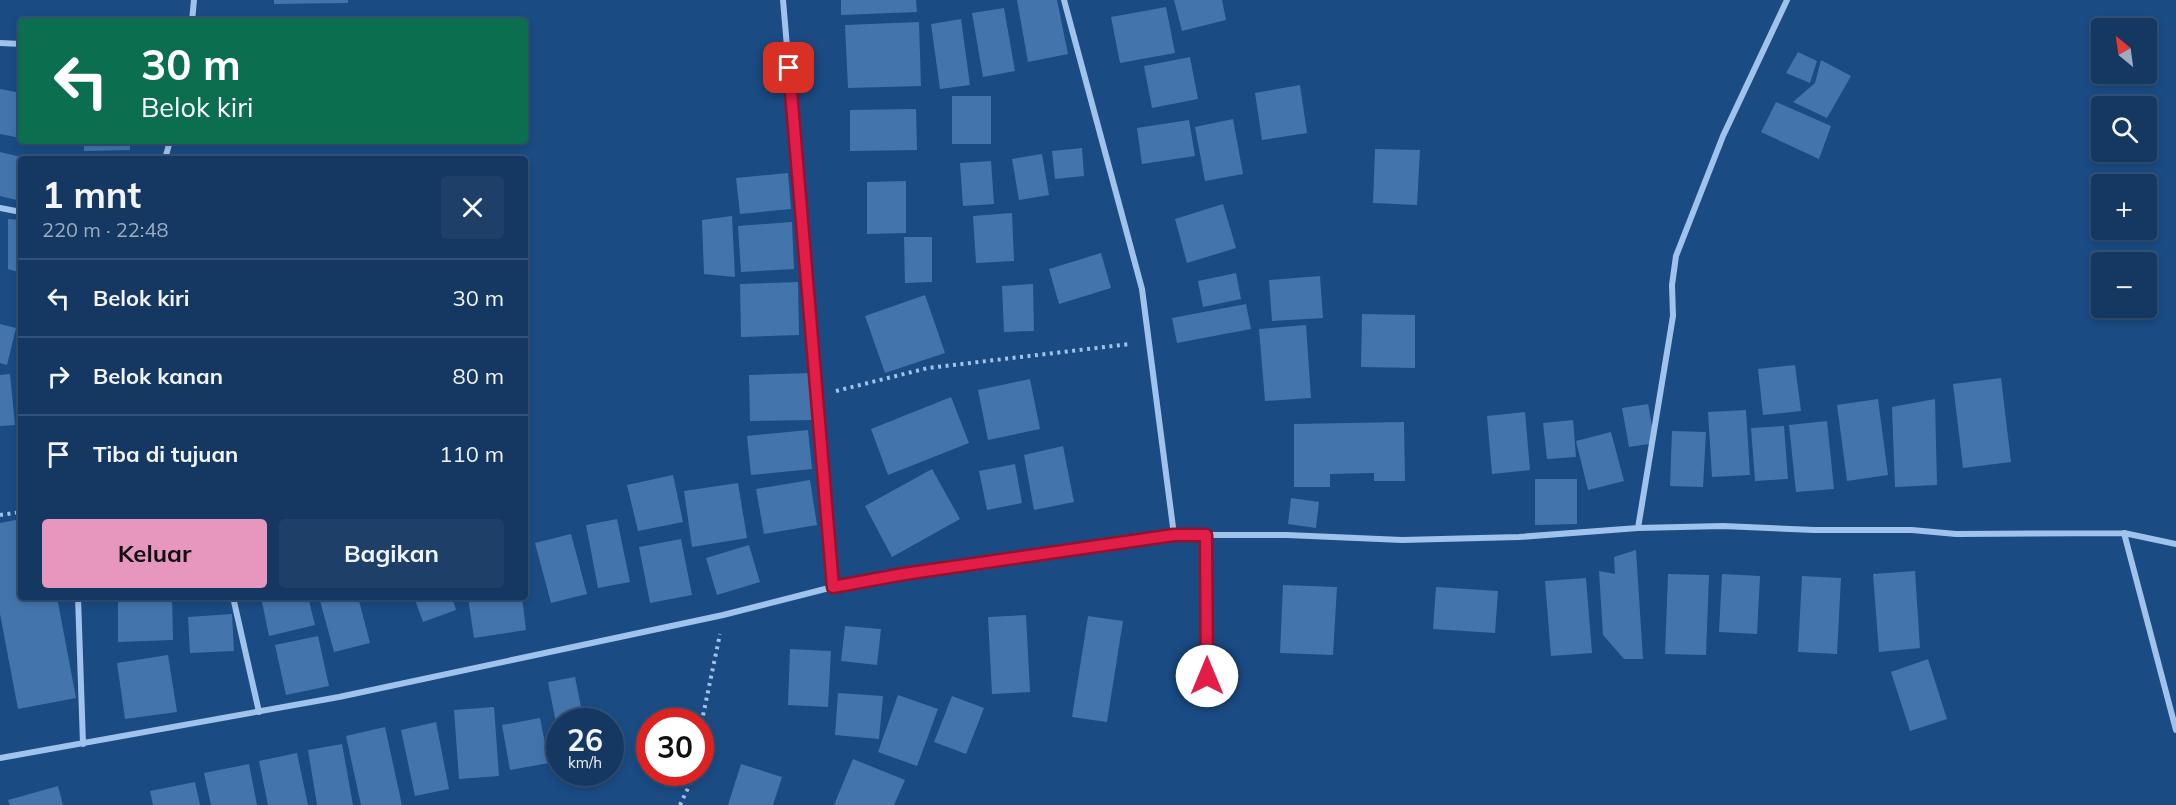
<!DOCTYPE html>
<html lang="id">
<meta charset="utf-8">
<style>
body{margin:0;font-family:Mulish,sans-serif;background:#1d3f68;color:#f1f3f6;height:100vh;display:flex;flex-direction:column;font-size:22px;white-space:nowrap}
*{box-sizing:border-box;margin:0}
p{font-size:20px;color:#9dacbe}
.icon{flex:none;width:33px;height:33px;fill:none;stroke:currentColor;stroke-width:2;stroke-linecap:round;stroke-linejoin:round}
.map{position:relative;flex:1;overflow:hidden}
.drawer{position:absolute;left:18px;top:156px;width:510px;height:444px;display:flex;flex-direction:column;background:#143862;border-radius:6px;box-shadow:0 3px 9px #0003,0 0 0 2px #335277}
.drawer>*{flex:none}
.top-card{position:absolute;left:18px;top:18px;width:510px;height:126px;border-radius:6px;box-shadow:0 3px 9px #0003,0 0 0 2px #335277;background:#0b6e4f;color:#fff;overflow:hidden}
.needle{width:39px;rotate:331deg}
.buttons{position:absolute;left:2091px;top:18px;display:grid;gap:12px}
.buttons a{display:grid;place-items:center;width:66px;height:66px;border-radius:6px;background:#143862;box-shadow:0 3px 9px #0003,0 0 0 2px #335277;font-size:30px}
.speed{position:absolute;left:546px;top:708px;display:flex;gap:12px;font-size:30px;font-weight:700;text-align:center}
.speed>*{display:grid;place-content:center;width:78px;height:78px;border-radius:50%;background:#143862;box-shadow:0 3px 9px #0003,0 0 0 2px #335277;line-height:1}
.speed small{font-size:15px;font-weight:400}
.speed .limit{border:9px solid #d22;background:#fff;color:#111}
.pin{position:absolute;display:grid;place-items:center;width:51px;height:51px;color:#fff;margin:-26px;border-radius:12px;box-shadow:0 3px 9px #0006}
.me{position:absolute;width:66px;margin:-33px;rotate:0deg;stroke-linejoin:round;filter:drop-shadow(0 0 4px #0008)}
.turn{display:flex;align-items:center;gap:21px;height:126px;padding:0 24px;font-size:27px}
.turn .icon{width:78px;height:78px;stroke-width:2.5}
.turn b{display:block;font-size:42px;line-height:51px}
.round{display:grid;place-items:center;flex:none;width:63px;height:63px;border-radius:6px;background:#1d3f68}
.overview{display:flex;align-items:center;justify-content:space-between;height:102px;padding:0 24px}
h1{font-size:36px;font-weight:700;line-height:45px}
.button{display:flex;gap:12px;margin-top:auto;padding:12px 24px}
.button a{flex:1;height:69px;border-radius:6px;background:#e797bd;color:#111;font-size:24px;font-weight:700;line-height:69px;text-align:center}
.button a+a{background:#1d3f68;color:#f1f3f6}
ul{padding:0;list-style:none}
li{display:flex;align-items:center;gap:18px;height:78px;padding:0 24px;border-top:2px solid #335277}
li div{flex:1}
li b{display:block;font-size:22px}
li em{font-style:normal}
.map>svg:first-child{display:block}
.building{fill:#4375ac}
.lines{fill:none;stroke-linecap:round;stroke-linejoin:round}
.path{stroke:#9fc3eb;stroke-width:4;stroke-dasharray:3 4.5;stroke-linecap:butt}
.minor{stroke:#9fc3eb;stroke-width:6}
.route-casing{stroke:#92132f;stroke-width:15}
.route{stroke:#e11d48;stroke-width:10}
</style>
<div class="map">
<svg width="2176" height="805" viewBox="0 0 2176 805">
<rect width="100%" height="100%" fill="#1a4b83"/>
<path class="building" d="M274 0H348V3L274 4Z
M841 0H916L917 12 841 15Z
M1017 0H1057L1068 54 1028 62Z
M1174 0H1222L1226 20 1182 31Z
M1166 7 1175 53 1120 63 1111 17Z
M1004 8 1015 71 983 77 972 13Z
M961 19 970 85 940 89 931 24Z
M919 22 921 86 848 88 845 25Z
M1798 52 1817 61 1810 83 1786 73Z
M1190 57 1198 99 1152 108 1144 66Z
M1821 60 1851 76 1827 118 1793 102 1815 83Z
M1300 85 1307 133 1262 140 1255 93Z
M0 89 21 93V138L0 134Z
M952 96H991V144H952Z
M1776 102 1831 126 1819 159 1761 132Z
M916 109 917 150 850 151V110Z
M1233 119 1243 174 1205 181 1195 127Z
M1189 120 1195 156 1142 164 1137 128Z
M84 141H130V150L84 151Z
M1082 148 1084 176 1055 179 1052 151Z
M1375 149 1420 150 1417 205 1373 203Z
M0 152 25 158 21 159V201L0 196Z
M92 154 120 158V159H91Z
M1042 154 1049 195 1019 200 1012 159Z
M991 161 994 204 963 206 960 163Z
M788 173 791 209 740 214 736 178Z
M906 181V233L867 234V182Z
M1223 204 1236 248 1187 263 1175 219Z
M1012 213 1014 261 976 263 973 216Z
M732 216 735 277 704 274 702 220Z
M8 219 21 220V273L8 269Z
M792 222 794 269 741 272 738 226Z
M904 237H932V282L905 283Z
M1101 253 1111 288 1059 304 1049 269Z
M1236 273 1241 299 1203 307 1198 281Z
M1320 276 1323 318 1272 321 1269 280Z
M798 282 799 335 741 337 740 284Z
M1033 284 1034 331 1004 332 1002 286Z
M925 295 945 353 885 373 865 316Z
M1246 304 1251 329 1177 343 1172 318Z
M1362 314 1415 315V368L1361 367Z
M0 324 16 328 7 365 0 363Z
M1306 325 1311 398 1265 401 1259 329Z
M525 348H528L529 394H525Z
M1795 365 1801 411 1763 415 1758 369Z
M811 373 812 420 750 421 749 375Z
M10 374 15 425 0 426V375Z
M2001 378 2011 462 1963 468 1953 384Z
M1030 379 1040 429 988 440 978 390Z
M19 393H21V428H17Z
M951 397 969 443 888 475 871 429Z
M1878 399 1888 475 1847 481 1837 405Z
M1935 399 1937 485 1895 487 1892 407Z
M1648 404 1655 443 1629 447 1622 408Z
M1746 410 1750 475 1712 477 1708 412Z
M1525 412 1530 470 1492 474 1487 416Z
M1573 420 1576 457 1547 459 1543 423Z
M1827 421 1834 489 1796 492 1789 425Z
M1404 422 1405 481H1374V473L1330 474V487H1294V424Z
M1784 426 1788 479 1755 481 1751 428Z
M808 430 812 469 751 475 747 436Z
M1672 431 1706 432 1703 487 1670 486Z
M1611 432 1624 481 1588 490 1576 441Z
M1063 446 1074 502 1034 510 1024 455Z
M1015 464 1022 503 987 510 979 471Z
M932 469 960 519 892 557 865 506Z
M673 475 683 522 638 531 627 485Z
M1535 479H1577V524L1535 525Z
M810 480 817 525 764 534 756 489Z
M738 483 747 538 692 547 684 491Z
M1291 498 1319 502 1316 528 1288 524Z
M21 519V597H57L76 698 18 709 0 614V523Z
M617 519 630 582 598 588 586 525Z
M571 534 587 594 551 603 535 543Z
M681 539 692 595 650 603 639 547Z
M749 545 760 582 717 595 706 558Z
M1636 550 1643 659H1624L1603 635 1599 571 1615 574 1614 557Z
M1915 571 1920 648 1879 652 1873 574Z
M1668 574 1709 575 1706 655 1665 654Z
M1722 574 1760 576 1757 634 1719 632Z
M1802 576 1841 578 1837 654 1798 652Z
M1586 578 1592 653 1551 656 1545 581Z
M1283 585 1337 587 1333 655 1280 653Z
M1436 587 1498 591 1495 633 1433 629Z
M118 597H172L173 640 118 642Z
M261 597H308L315 625 269 636Z
M319 597H358L370 643 334 652Z
M414 597H452L456 610 423 622Z
M468 597H522L526 630 474 638Z
M232 614 234 651 190 653 188 617Z
M1026 615 1030 692 992 694 988 617Z
M1088 616 1123 621 1107 722 1072 717Z
M845 626 881 629 877 665 841 661Z
M318 636 329 686 286 695 275 645Z
M790 649 831 651 828 707 788 705Z
M168 655 177 712 125 719 117 663Z
M1928 659 1947 719 1910 731 1891 672Z
M575 677 584 722H560L558 733 548 682Z
M838 693 883 696 879 739 835 735Z
M898 695 938 709 917 766 878 752Z
M952 696 984 708 966 754 934 742Z
M494 707 499 776 459 779 454 710Z
M540 718 549 763 510 770 502 725Z
M436 722 449 789 415 796 401 730Z
M385 727 402 805H361L346 736Z
M342 744 353 805H317L308 750Z
M297 753 308 805H268L259 761Z
M853 759 905 780 894 805H834Z
M249 764 257 805H211L204 773Z
M741 764 782 777 773 805H728Z
M195 782 200 805H153L150 791Z
M58 786 63 805H10L8 800Z"/>
<g class="lines">
<path class="path" d="M836 391 928 368 1130 344
M0 515 21 512
M700 730 720 634
M680 805 689 786 692 772"/>
<path class="minor" d="M783 0 833 587
M1064 0 1142 289 1174 535
M192 21 194 0
M0 43 21 44
M165 159 170 141
M0 208 21 212
M1638 528 1673 316 1672 285 1676 256 1723 136 1787 0
M2124 533 2176 730
M1206 535 1207 676
M78 597 83 744
M233 597 259 712
M0 758 339 697 723 615 833 587 904 574 1174 535H1287L1402 540 1519 537 1638 528 1723 526 1814 530H1912L1956 534 2124 533 2176 544"/>
</g>
<g class="lines">
<defs>
<path id="route" d="M789 68 833 587 904 574 1174 535H1206L1207 676"/>
</defs>
<use href="#route" class="route-casing"/>
<use href="#route" class="route"/>
</g>
</svg>
<div class="buttons">
<a><svg class="needle" viewBox="-14 -14 28 28"><path d="M0-13l5 13h-10z" fill="#e53935"/><path d="M0 13l5-13h-10z" fill="#9dacbe"/></svg></a>
<a><svg class="icon" aria-label="search" viewBox="0 0 24 24"><circle cx="10" cy="10" r="6"/><path d="M15 15l6 6"/></svg></a>
<a>+</a>
<a>−</a>
</div>
<div class="speed"><div>26<small>km/h</small></div><div class="limit">30</div></div>
<div class="pin" style="left:789px;top:68px;background:#d93025"><svg class="icon" aria-label="arrive" viewBox="0 0 24 24"><path d="M6 21V4h12l-3 4 3 4H6"/></svg></div>
<svg class="me" style="left:1207px;top:676px" viewBox="-20 -20 40 40"><circle r="19" fill="#fff"/><path d="M0-13L10 11 0 6-10 11z" fill="#e11d48"/></svg>
<div class="top-card">
<div class="turn"><svg class="icon" aria-label="left" viewBox="0 0 24 24"><path d="M17 20v-9H6M10 6l-5 5 5 5"/></svg><div><b>30 m</b>Belok kiri</div></div>
</div>
<section class="drawer">
<div class="overview"><div><h1>1 mnt</h1><p>220 m · 22:48</p></div><a class="round"><svg class="icon" aria-label="close" viewBox="0 0 24 24"><path d="M6 6l12 12M18 6L6 18"/></svg></a></div>
<ul>
<li><svg class="icon" aria-label="left" viewBox="0 0 24 24"><path d="M17 20v-9H6M10 6l-5 5 5 5"/></svg><div><b>Belok kiri</b></div><em>30 m</em></li>
<li><svg class="icon" aria-label="right" viewBox="0 0 24 24"><path d="M7 20v-9h11M14 6l5 5-5 5"/></svg><div><b>Belok kanan</b></div><em>80 m</em></li>
<li><svg class="icon" aria-label="arrive" viewBox="0 0 24 24"><path d="M6 21V4h12l-3 4 3 4H6"/></svg><div><b>Tiba di tujuan</b></div><em>110 m</em></li>
</ul>
<div class="button"><a>Keluar</a><a>Bagikan</a></div>
</section>
</div>
